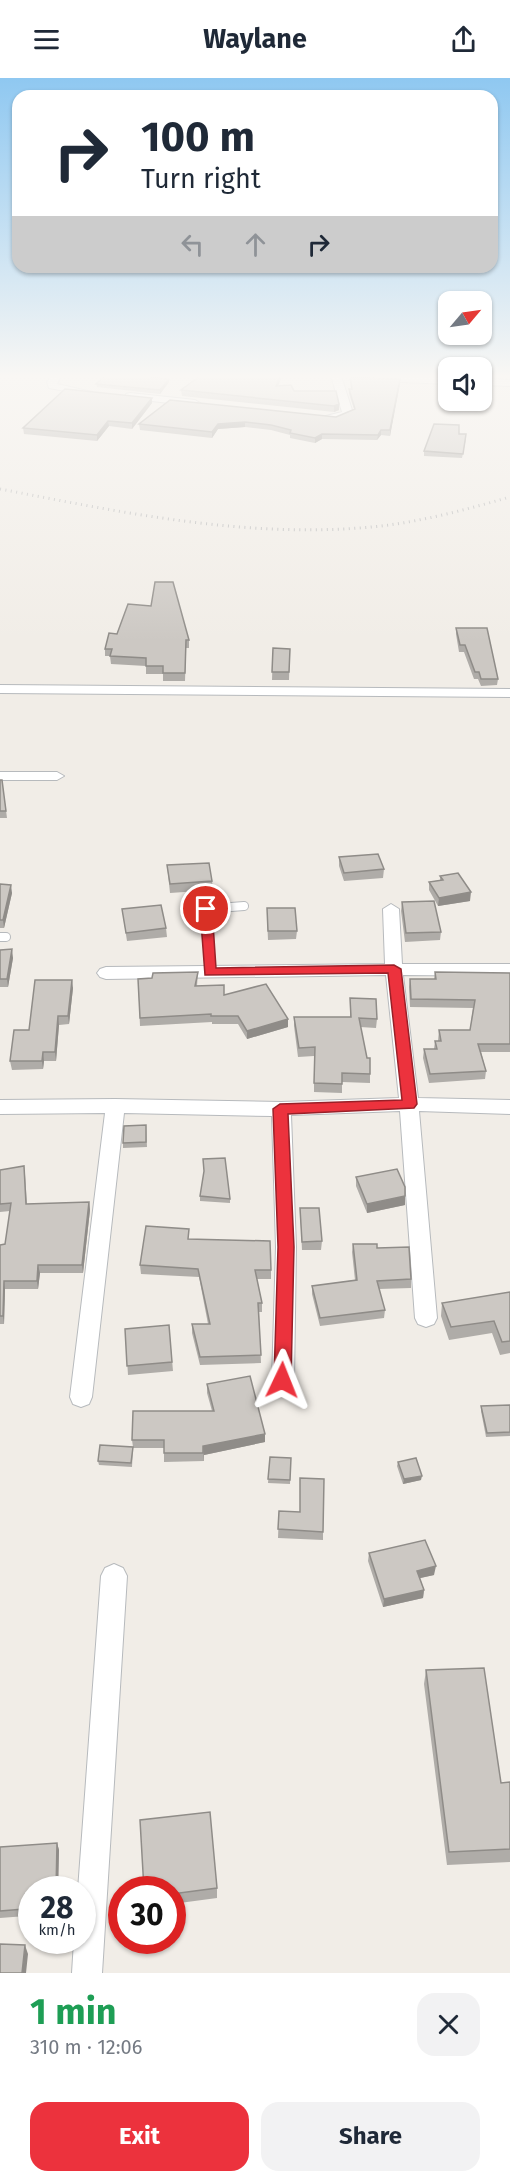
<!DOCTYPE html>
<meta charset="utf-8">
<style>
body{margin:0;font-family:"Fira Sans",sans-serif;background:#f2f2f3;color:#1f2937;height:100vh;display:flex;flex-direction:column;font-size:22px;white-space:nowrap}
*{box-sizing:border-box;margin:0}
p{font-size:20px;color:#747a83}
.icon{flex:none;width:33px;height:33px;fill:none;stroke:currentColor;stroke-width:2;stroke-linecap:round;stroke-linejoin:round}
.map{position:relative;height:1895px;overflow:hidden}
.panel{display:flex;flex-direction:column;background:#fff;flex:1}
.panel>*{flex:none}
.hud{position:absolute;left:12px;top:12px;width:486px;height:183px;border-radius:18px;box-shadow:0 2px 4px #0004;background:#fff;color:#1f2937;overflow:hidden}
.needle{width:39px;rotate:61deg}
.controls{position:absolute;left:438px;top:213px;display:grid;gap:12px}
.controls a{display:grid;place-items:center;width:54px;height:54px;border-radius:12px;background:#fff;box-shadow:0 2px 4px #0004;font-size:30px}
.speed{position:absolute;left:18px;top:1798px;display:flex;gap:12px;font-size:30px;font-weight:700;text-align:center}
.speed>*{display:grid;place-content:center;width:78px;height:78px;border-radius:50%;background:#fff;box-shadow:0 2px 4px #0004;line-height:1}
.speed small{font-size:15px;font-weight:400}
.speed .limit{border:9px solid #d22;background:#fff;color:#111}
.pin{position:absolute;display:grid;place-items:center;width:51px;height:51px;color:#fff;margin:-26px;border:3px solid #fff;border-radius:50%;box-shadow:0 2px 6px #0007}
.me{position:absolute;width:66px;margin:-33px;rotate:2deg;stroke-linejoin:round;filter:drop-shadow(0 0 4px #0008)}
.turn{display:flex;align-items:center;gap:21px;height:126px;padding:0 30px;font-size:27px}
.turn .icon{width:78px;height:78px;stroke-width:2.5}
.turn b{display:block;font-size:42px;line-height:51px}
.lanes{display:flex;align-items:center;height:57px;padding:0 30px;background:#0003;justify-content:center;gap:30px;direction:ltr}
.lanes .off{opacity:.35}
.round{display:grid;place-items:center;flex:none;width:63px;height:63px;border-radius:18px;background:#f2f2f3}
.head{display:flex;align-items:center;justify-content:space-between;height:102px;padding:0 30px}
h1{font-size:36px;font-weight:700;line-height:45px;color:#1e9e55}
.primary-button{display:flex;gap:12px;margin-top:auto;padding:12px 30px}
.primary-button a{flex:1;height:69px;border-radius:18px;background:#ec323d;color:#fff;font-size:24px;font-weight:700;line-height:69px;text-align:center}
.primary-button a+a{background:#f2f2f3;color:#1f2937}
header{display:flex;justify-content:space-between;align-items:center;height:78px;padding:0 30px;background:#fff;font-size:27px;font-weight:700}
.map>svg:first-child{display:block}
.lines{fill:none;stroke-linecap:round;stroke-linejoin:round}
.service-casing{stroke:#b7babd;stroke-width:10}
.minor-casing{stroke:#b7babd;stroke-width:2}
.service{stroke:#fff;stroke-width:8}
.minor{fill:#fff;fill-rule:evenodd}
.rail{stroke:#b5b6b7;stroke-width:3;stroke-dasharray:1 4.5;stroke-linecap:butt}
.wall{fill:#afaca8}
.shaded-wall{fill:#8f8c88}
.building{fill:#ccc8c3;stroke:#8f8c88;stroke-width:1.5}
.route{fill:#ec323d;stroke:#992028;stroke-width:1.5}
</style>
<header><svg class="icon" aria-label="menu" viewBox="0 0 24 24"><path d="M4 6h16M4 12h16M4 18h16"/></svg>Waylane<svg class="icon" aria-label="share" viewBox="0 0 24 24"><path d="M12 15V3M7 8l5-5 5 5M5 13v7h14v-7"/></svg></header>
<div class="map">
<svg width="510" height="1895" viewBox="0 0 510 1895">
<rect width="100%" height="100%" fill="#f1ede7"/>
<g class="lines">
<defs>
<path id="service" d="M0 859H6
M210 894 206 831 244 828"/>
<path id="minor" d="M52 298H61L57 306 92 314 87 317 49 310 47 304Z
M331 298H341L353 335C345 341 331 345 322 339L342 334Z
M353 298 448 300V306L357 302 354 301Z
M482 301 510 302V308L482 307Z
M130 315 195 322 200 325 195 328 126 320V316Z
M0 607 510 611V619L0 615Z
M0 694H57L64 698 57 702H0Z
M391 826 399 831 402 886H510V898L403 897 418 1020 510 1022V1036L419 1033 437 1240 434 1246 426 1249 418 1246 415 1240 400 1033 291 1037 296 1169 294 1302 291 1309 283 1311 275 1309 272 1302 276 1169 272 1038 124 1035 92 1319 89 1326 81 1329 73 1326 70 1319 105 1035 0 1036V1022L115 1021 281 1024 399 1020 386 897 106 901 100 899 97 895 100 891 106 889 385 886 383 831Z
M114 1486 123 1490 127 1498 102 1895H72L74 1863H82V1812H78L101 1498 105 1490Z"/>
</defs>
<use href="#service" class="service-casing"/>
<use href="#minor" class="minor-casing"/>
<use href="#service" class="service"/>
<use href="#minor" class="minor"/>
<path class="rail" d="M0 411C125 435 253 462 381 448 424 443 468 431 510 419"/>
</g>
<path class="wall" d="M282 298 278 308 339 326V332L334 334 182 318 181 312Z
M350 299 400 301 390 358 381 357 377 362 322 361 315 365 290 360V357L271 352 245 349 218 351 212 360 140 352 139 346 336 339 354 331 349 316V311H351Z
M169 301V304L160 316 97 309 96 306Z
M152 320V325L132 351 109 348 97 363 24 356 23 350Z
M459 356 466 361 462 380 424 378V373Z
M456 550 498 601 497 607 481 608 478 601H474L464 574H459L456 556Z
M189 562V570H186L185 603H163V596H146V588L111 586 110 578H105V571Z
M273 570 290 571 289 602H272Z
M0 702H2L7 740H0Z
M339 779 384 791 383 800 344 803 339 788Z
M167 787 212 803 213 812 170 815Z
M440 798 470 823 438 828 429 812V804L440 802Z
M0 806 12 815 4 850H0Z
M402 824 441 854 440 862 405 864 401 833Z
M122 831 166 850 167 859 127 863Z
M267 838 297 853 296 861 268 862Z
M0 872 13 880 8 909H0Z
M198 894 197 908 224 917 288 941V949L247 961 238 946H212V944L140 948 138 901 152 900Z
M435 894 510 895V974H481L486 993 485 1001 429 1005 423 980 424 971H434L435 963H438L439 952H470L473 930 410 929 409 909 410 901H434Z
M73 910 69 946 59 947 56 983H44L43 991 12 992 10 983 29 952Z
M350 920 377 941 376 950 360 949 370 996V1005L342 1004V1015L314 1014V978L298 979 294 948V939H350Z
M146 1047 147 1069 123 1070V1065Z
M0 1092 25 1096 27 1126 89 1124 90 1132 83 1195H40L38 1211H5L4 1246H0V1167L5 1166 10 1133 0 1134Z
M204 1094 230 1121V1125L200 1123V1118Z
M356 1099 405 1118V1127L367 1135 356 1108Z
M300 1130 322 1163 321 1172H302Z
M190 1161 271 1192V1201H257L262 1225V1234H259L261 1285 200 1287 192 1255V1246H208L199 1199 141 1196 140 1187Z
M353 1166 377 1170 411 1201V1210L379 1211 385 1232 384 1240 320 1248 312 1216V1208L355 1202 352 1174Z
M510 1214V1275L500 1277 492 1255 449 1262 441 1238 442 1225Z
M169 1247 173 1293 128 1297 125 1251Z
M207 1306 265 1364 204 1377V1383L164 1384V1370H133L132 1389 99 1387 98 1383 133 1369 132 1362 212 1333 207 1315Z
M510 1327V1358L486 1359 481 1333V1328Z
M270 1379 291 1380 290 1406 268 1405Z
M398 1384 421 1402 403 1406 397 1388Z
M279 1433 323 1454V1462L278 1460Z
M369 1475 434 1497 420 1500 424 1512 423 1520 383 1529 368 1483Z
M426 1592 501 1705 510 1704V1784L447 1787 424 1606Z
M57 1765 59 1772 58 1812H32V1823H26V1838L0 1840V1769Z
M217 1810V1820L172 1826V1812Z"/>
<path class="shaded-wall" d="M280 298H282L276 313V308Z
M169 301V304L160 316V312Z
M400 301V306L390 358V352Z
M152 320V325L132 351V345Z
M339 326V332L334 334V328Z
M108 343 109 348 97 363V357Z
M245 344V349L218 351 212 360V354L218 346Z
M381 352V357L377 362 378 357Z
M322 356V361L315 365V360Z
M11 807 12 815 4 850 3 842Z
M471 814 470 823 438 828 439 820Z
M12 871 13 880 8 909 7 901Z
M72 902 73 910 69 946 68 938Z
M58 938 59 947 56 983 55 974Z
M288 941V949L247 961V953Z
M43 974 44 983 43 991 42 983Z
M405 1118V1127L367 1135V1126Z
M89 1124 90 1132 83 1195 82 1187Z
M38 1187 40 1195 38 1211 37 1203Z
M4 1203 5 1211 4 1246 3 1238Z
M265 1356V1364L204 1377V1383L203 1368Z
M422 1398 421 1402 403 1406 404 1401Z
M436 1488 434 1497 416 1501 417 1493Z
M424 1512 423 1520 383 1529 384 1521Z
M57 1765 59 1772 58 1812H56Z
M25 1816 26 1823V1838L24 1831Z
M25 1867 28 1876 26 1895H22Z"/>
<path class="building" d="M105 298H143L169 301 160 312 96 306Z
M200 298H280L276 308 291 307 294 313H336L339 326 334 328 181 312Z
M350 299 400 301 390 352H381L378 357 322 356 315 360 290 355 291 352 271 347 245 344 218 346 212 354 139 346 170 322 336 339 355 331 349 311H352Z
M65 311 152 320 132 345 108 343 97 357 23 350Z
M434 346 459 347V356H466L463 376 424 373Z
M155 504H173L189 562H186L185 595H163V588H146V580L110 578 112 571H105L109 555 117 556 128 526 151 528Z
M456 550H487L498 601H481L479 594H475L465 567H460Z
M273 570 290 571 289 594H272Z
M0 702H2L6 733H0Z
M378 776 384 791 344 795 339 779Z
M209 785 212 803 170 806 167 787Z
M458 795 471 814 439 820 429 804 443 802 440 798Z
M0 806 11 807 3 842H0Z
M434 823 441 854 406 855 402 824Z
M161 827 166 850 126 855 122 831Z
M267 830H295L297 853H268Z
M12 871 7 901H0V872Z
M198 894 195 908 224 907V917L266 906 288 941 247 953 238 938H211V936L140 940 138 901 152 900 153 895Z
M435 894 510 895V966H478L486 993 430 996 424 971H437L435 963H441L439 952H470L475 922 411 921 410 901H436Z
M35 902H72L68 938H58L55 974H43L42 983H10L14 952H29Z
M350 920 376 921 377 941 359 940 367 980H370V996L342 995V1006L314 1005 315 969 299 970 294 939H351Z
M146 1047V1064L123 1065 124 1048Z
M225 1080 230 1121 200 1118 204 1093 203 1081Z
M24 1088 26 1126 89 1124 82 1187H38L37 1203H4L3 1238H0V1167L5 1166 11 1125 0 1126V1092Z
M397 1091 405 1109V1118L367 1126 356 1099Z
M300 1130H319L322 1163 302 1164Z
M146 1148 189 1151 188 1161 270 1163 271 1192H255L262 1225H258L261 1277 200 1279 192 1246H210L198 1191 140 1187Z
M353 1166H377V1170L409 1169 411 1201 377 1203 385 1232 320 1240 312 1208 357 1202Z
M510 1214V1263L502 1264 494 1243 451 1249 442 1225Z
M169 1247 172 1284 127 1288 125 1251Z
M250 1298 265 1356 203 1368V1375H164V1362H132L133 1333H214L207 1306Z
M510 1327V1354L487 1355 481 1328Z
M100 1367 133 1369 131 1385 98 1383Z
M270 1379 291 1380 290 1402 268 1401Z
M416 1380 422 1398 404 1401 398 1384Z
M300 1400 324 1401 323 1454 278 1451 279 1433 300 1434Z
M425 1462 436 1488 417 1493 424 1512 384 1521 369 1475Z
M484 1590 501 1705 510 1704V1771L449 1774 426 1592Z
M210 1734 217 1810 172 1816V1812H144L140 1742Z
M57 1765 56 1812H32V1816H25L24 1831 0 1833V1769Z
M0 1866 25 1867 22 1895H0Z"/>
<linearGradient id="sky" x2="0" y2="1"><stop stop-color="#8fc8f1"/><stop offset="0.53" stop-color="#f9f7f4"/><stop offset="1" stop-color="#f9f7f4" stop-opacity="0"/></linearGradient>
<rect width="510" height="563" fill="url(#sky)"/>
<path class="route" d="M206 827 212 831 216 890 394 887 401 891 417 1026 414 1030 288 1036 294 1169 291 1302 288 1307 282 1309 276 1307 274 1302 278 1169 273 1031 280 1026 402 1022 388 895 205 897 200 831Z"/>
</svg>
<div class="controls">
<a><svg class="needle" viewBox="-14 -14 28 28"><path d="M0-13l5 13h-10z" fill="#e53935"/><path d="M0 13l5-13h-10z" fill="#747a83"/></svg></a>
<a><svg class="icon" aria-label="sound" viewBox="0 0 24 24"><path d="M4 9h4l5-4v14l-5-4H4zM17 9q2 3 0 6"/></svg></a>
</div>
<div class="speed"><div>28<small>km/h</small></div><div class="limit">30</div></div>
<div class="pin" style="left:206px;top:831px;background:#d93025"><svg class="icon" aria-label="arrive" viewBox="0 0 24 24"><path d="M6 21V4h12l-3 4 3 4H6"/></svg></div>
<svg class="me" style="left:282px;top:1302px" viewBox="-20 -20 40 40"><path d="M0-17L14 15 0 8-14 15z" fill="#ec323d" stroke="#fff" stroke-width="4"/></svg>
<div class="hud">
<div class="turn"><svg class="icon" aria-label="right" viewBox="0 0 24 24"><path d="M7 20v-9h11M14 6l5 5-5 5"/></svg><div><b>100 m</b>Turn right</div></div>
<div class="lanes"><svg class="icon off" aria-label="left" viewBox="0 0 24 24"><path d="M17 20v-9H6M10 6l-5 5 5 5"/></svg><svg class="icon off" aria-label="ahead" viewBox="0 0 24 24"><path d="M12 20V5M6 11l6-6 6 6"/></svg><svg class="icon" aria-label="right" viewBox="0 0 24 24"><path d="M7 20v-9h11M14 6l5 5-5 5"/></svg></div>
</div>
</div>
<section class="panel">
<div class="head"><div><h1>1 min</h1><p>310 m · 12:06</p></div><a class="round"><svg class="icon" aria-label="close" viewBox="0 0 24 24"><path d="M6 6l12 12M18 6L6 18"/></svg></a></div>
<div class="primary-button"><a>Exit</a><a>Share</a></div>
</section>
